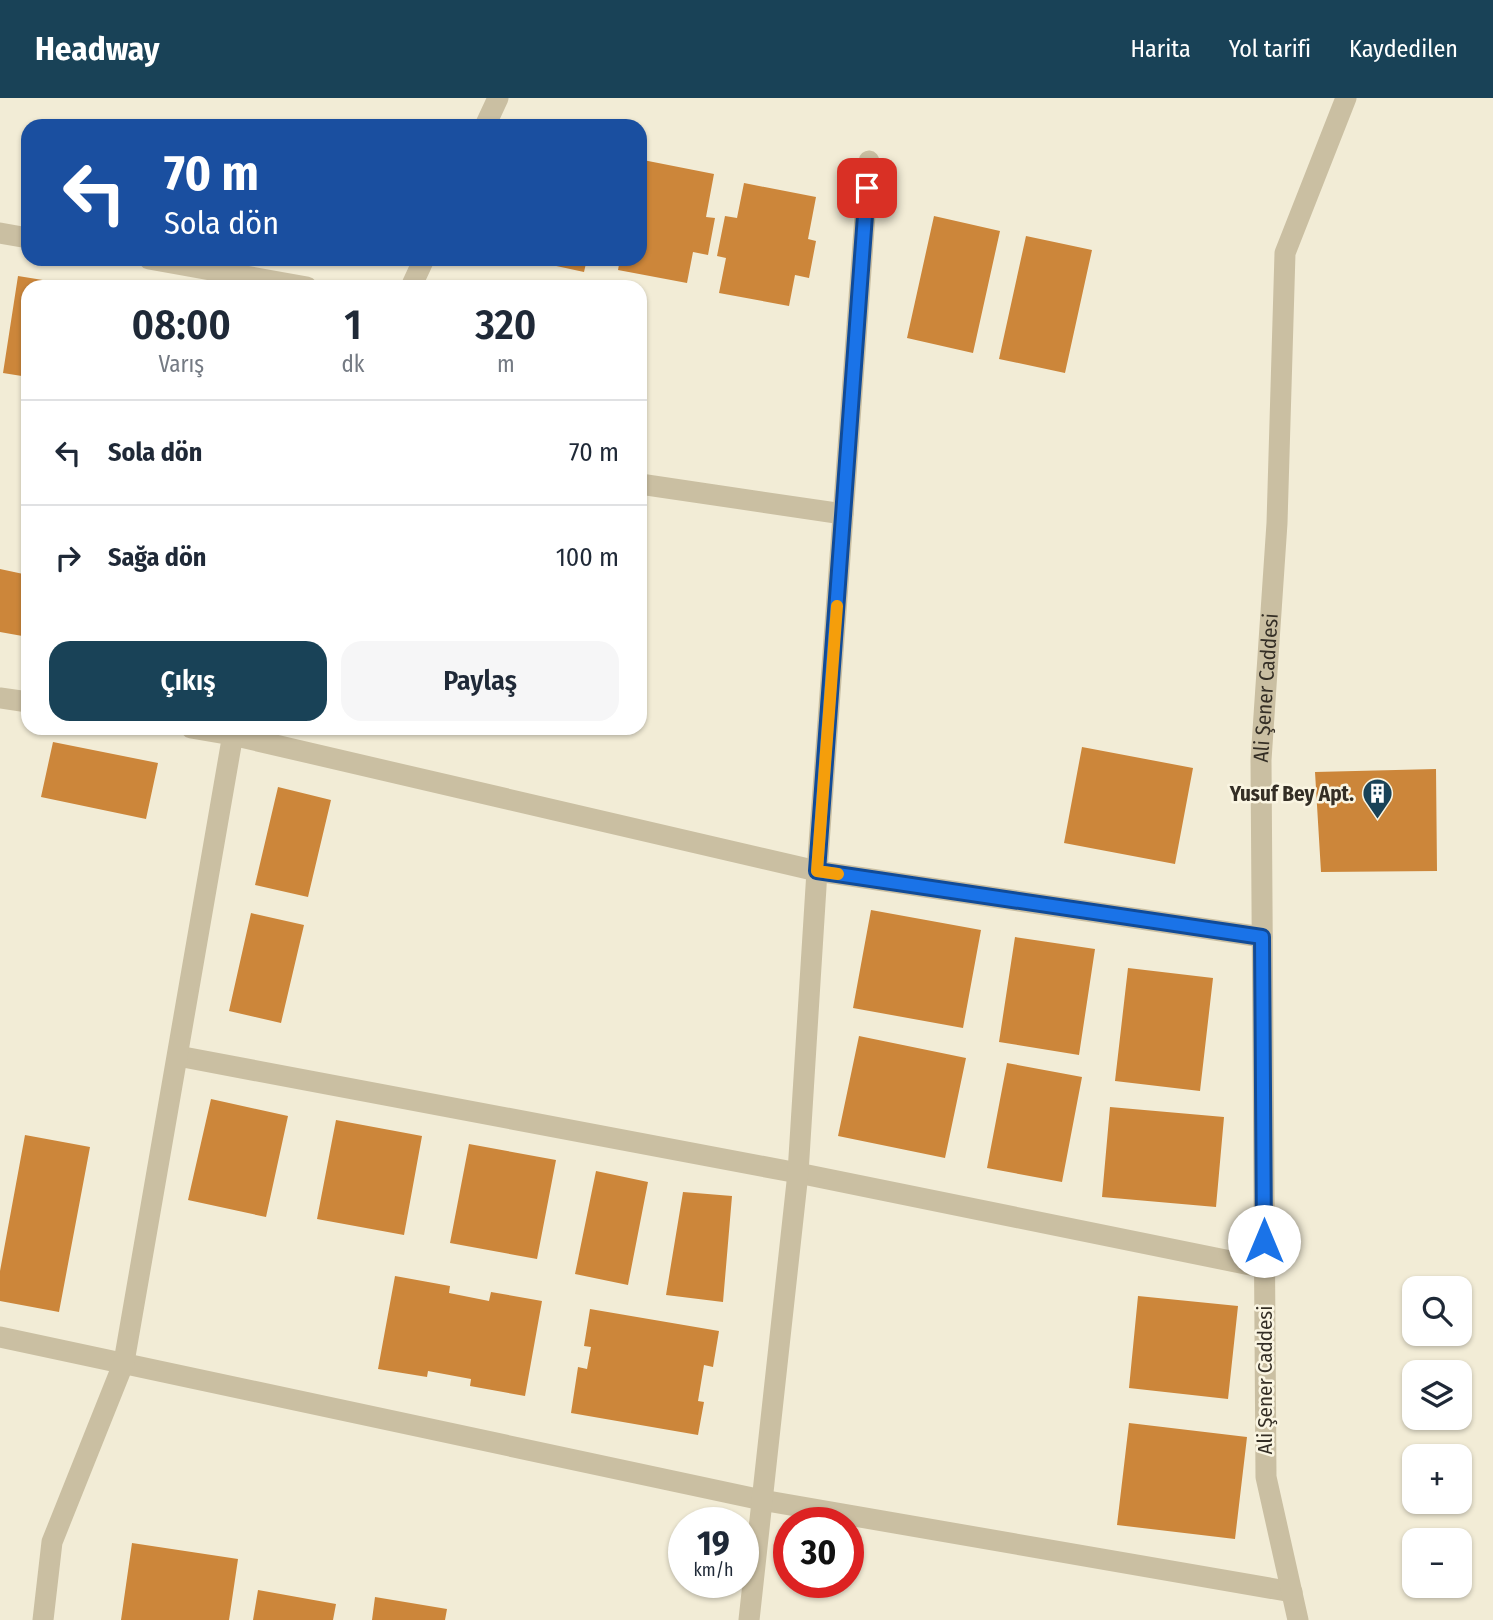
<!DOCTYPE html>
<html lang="tr">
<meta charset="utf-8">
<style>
body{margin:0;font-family:"Fira Sans Condensed",sans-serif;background:#f6f6f7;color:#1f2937;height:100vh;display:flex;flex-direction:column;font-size:26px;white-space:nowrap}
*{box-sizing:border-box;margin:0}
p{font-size:23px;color:#747a83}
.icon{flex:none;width:38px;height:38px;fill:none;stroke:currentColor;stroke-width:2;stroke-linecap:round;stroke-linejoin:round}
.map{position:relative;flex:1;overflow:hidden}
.side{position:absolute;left:21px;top:182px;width:626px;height:455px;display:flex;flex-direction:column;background:#fff;border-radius:21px;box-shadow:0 2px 5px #0004}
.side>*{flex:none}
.guide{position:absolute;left:21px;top:21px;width:626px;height:147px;border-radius:21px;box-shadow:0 2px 5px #0004;background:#1a4fa0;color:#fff;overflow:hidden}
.buttons{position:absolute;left:1402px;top:1178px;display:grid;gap:14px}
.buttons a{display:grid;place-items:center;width:70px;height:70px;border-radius:14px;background:#fff;box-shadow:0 2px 5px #0004;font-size:35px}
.speed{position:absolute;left:668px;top:1409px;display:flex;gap:14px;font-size:35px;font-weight:700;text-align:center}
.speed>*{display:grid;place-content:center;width:91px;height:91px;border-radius:50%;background:#fff;box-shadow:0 2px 5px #0004;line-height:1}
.speed small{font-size:18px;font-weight:400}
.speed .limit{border:10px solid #d22;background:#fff;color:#111}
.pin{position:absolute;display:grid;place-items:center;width:60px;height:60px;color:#fff;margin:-30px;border-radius:14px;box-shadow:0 4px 10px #0006}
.me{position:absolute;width:77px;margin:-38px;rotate:0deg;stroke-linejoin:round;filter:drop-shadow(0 0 5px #0008)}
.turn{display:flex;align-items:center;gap:24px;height:147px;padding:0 28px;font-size:32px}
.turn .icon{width:91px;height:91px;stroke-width:2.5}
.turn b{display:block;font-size:49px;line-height:60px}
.eta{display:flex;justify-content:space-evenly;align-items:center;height:119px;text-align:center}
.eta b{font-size:42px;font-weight:600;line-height:49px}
.primary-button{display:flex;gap:14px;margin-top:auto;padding:14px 28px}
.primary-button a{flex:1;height:80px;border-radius:21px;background:#194257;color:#fff;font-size:28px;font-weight:600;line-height:80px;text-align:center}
.primary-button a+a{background:#f6f6f7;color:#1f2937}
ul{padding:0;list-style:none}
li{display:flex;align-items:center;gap:21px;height:105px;padding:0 28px;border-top:2px solid #e0e1e3}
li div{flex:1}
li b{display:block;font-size:26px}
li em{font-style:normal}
header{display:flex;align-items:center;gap:42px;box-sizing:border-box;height:98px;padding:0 35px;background:#194257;color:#fff}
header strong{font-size:33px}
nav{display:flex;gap:38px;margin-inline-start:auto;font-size:24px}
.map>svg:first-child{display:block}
.building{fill:#cc863a}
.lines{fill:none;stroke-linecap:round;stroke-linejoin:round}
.street{stroke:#cabfa2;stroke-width:21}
.route-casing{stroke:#114b97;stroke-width:18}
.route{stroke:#1a73e8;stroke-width:12}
.slow{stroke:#f59e0b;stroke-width:12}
.labels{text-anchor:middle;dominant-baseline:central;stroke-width:5;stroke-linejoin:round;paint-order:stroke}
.street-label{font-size:21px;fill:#342e25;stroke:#faf5e2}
.poi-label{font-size:21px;font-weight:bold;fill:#342e25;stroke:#faf5e2;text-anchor:end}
</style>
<header>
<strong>Headway</strong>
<nav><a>Harita</a><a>Yol tarifi</a><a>Kaydedilen</a></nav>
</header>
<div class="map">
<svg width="1493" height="1522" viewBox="0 0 1493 1522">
<rect width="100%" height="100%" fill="#f2ecd6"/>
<path class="building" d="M643 62 714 76 706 119 715 120 708 157 693 154 687 185 618 172 620 161H640V75Z
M744 85 816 99 808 141 816 143 809 180 795 177 789 208 719 195 726 160 717 158 725 118 737 120Z
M934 118 1000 133 973 255 907 240Z
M1026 138 1092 152 1065 275 999 261Z
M524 161H587L584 174Z
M18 178 80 188 28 189V279L3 275Z
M0 471 28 477V539L0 534Z
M53 644 158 665 146 721 41 699Z
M1082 649 1193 670 1175 766 1064 745Z
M1436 671 1437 773 1321 774 1315 674Z
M278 689 331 702 308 799 255 787Z
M871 812 981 832 963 930 853 910Z
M251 815 304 827 281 925 229 913Z
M1015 839 1095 851 1079 957 999 944Z
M1128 870 1213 880 1200 993 1115 983Z
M859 938 966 960 945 1060 838 1038Z
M1007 965 1082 979 1062 1084 987 1070Z
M211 1001 288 1018 266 1119 188 1102Z
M1110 1009 1224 1019 1216 1109 1102 1099Z
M336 1022 422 1038 404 1137 317 1121Z
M25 1037 90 1049 59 1214 0 1203V1173Z
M469 1046 556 1062 537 1161 450 1145Z
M596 1073 648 1084 628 1187 575 1176Z
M683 1094 732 1098 723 1204 666 1197Z
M395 1178 450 1188 449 1195 489 1203 491 1194 542 1203 525 1298 470 1288 471 1281 428 1273 427 1279 378 1271Z
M1138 1198 1238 1208 1228 1301 1129 1290Z
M590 1211 719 1233 713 1269 704 1267 698 1303 704 1304 698 1337 571 1315 578 1269 587 1271 591 1249 584 1248Z
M1129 1325 1247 1339 1235 1441 1117 1427Z
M132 1445 238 1461 229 1522H121Z
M258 1492 336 1506 333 1522H253Z
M375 1499 447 1511 445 1522H372Z"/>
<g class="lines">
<g class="street">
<path d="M485 28 498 0"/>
<path d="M0 135 28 140"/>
<path d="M149 161 307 189"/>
<path d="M411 189 424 161"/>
<path d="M640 386 843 416"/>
<path d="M0 600 28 604"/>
<path d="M191 630 232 637 817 773 1262 839"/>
<path d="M178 958 798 1075 1265 1170"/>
<path d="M0 1239 762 1402 1292 1494"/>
<path d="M43 1522 52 1444 124 1264 234 630"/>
<path d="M749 1522 798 1075 817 773 869 63"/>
<path id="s1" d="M1298 1522 1266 1379 1261 662 1277 425 1285 155 1346 0"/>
</g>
</g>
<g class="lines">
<defs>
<path id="route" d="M867 90 817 773 1262 839 1264 1143"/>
</defs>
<use href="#route" class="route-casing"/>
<use href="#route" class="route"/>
<path class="slow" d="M837 508 817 773 838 776"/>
</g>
<defs>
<symbol id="building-pin" viewBox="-11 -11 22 30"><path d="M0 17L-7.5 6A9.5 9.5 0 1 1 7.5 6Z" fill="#194257" stroke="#faf5e2"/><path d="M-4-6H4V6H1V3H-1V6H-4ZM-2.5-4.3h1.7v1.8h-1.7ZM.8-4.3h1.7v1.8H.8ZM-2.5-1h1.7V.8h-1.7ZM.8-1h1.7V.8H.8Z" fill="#fff"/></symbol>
</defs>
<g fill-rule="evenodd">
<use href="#building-pin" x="1360" y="678" width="35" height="47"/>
</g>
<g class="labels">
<g class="street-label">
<text stroke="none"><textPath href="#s1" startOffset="936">Ali Şener Caddesi</textPath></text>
<text transform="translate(1265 1282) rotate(-90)">Ali Şener Caddesi</text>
</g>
<g class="poi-label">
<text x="1354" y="696">Yusuf Bey Apt.</text>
</g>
</g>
</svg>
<div class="buttons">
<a><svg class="icon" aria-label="search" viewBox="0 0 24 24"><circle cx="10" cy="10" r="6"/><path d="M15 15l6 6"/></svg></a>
<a><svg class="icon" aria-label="layers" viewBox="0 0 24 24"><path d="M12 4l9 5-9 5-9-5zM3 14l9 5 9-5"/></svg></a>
<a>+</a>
<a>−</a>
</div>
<div class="speed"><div>19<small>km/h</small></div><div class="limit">30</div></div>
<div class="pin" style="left:867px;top:90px;background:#d93025"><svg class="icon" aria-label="arrive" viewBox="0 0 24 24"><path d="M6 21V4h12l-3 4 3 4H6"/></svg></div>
<svg class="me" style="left:1264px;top:1143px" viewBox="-20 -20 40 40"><circle r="19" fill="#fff"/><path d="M0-13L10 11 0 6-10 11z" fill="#1a73e8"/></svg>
<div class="guide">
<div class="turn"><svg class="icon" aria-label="left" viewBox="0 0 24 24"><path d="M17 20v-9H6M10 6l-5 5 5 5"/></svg><div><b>70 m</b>Sola dön</div></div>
</div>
<section class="side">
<div class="eta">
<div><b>08:00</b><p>Varış</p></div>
<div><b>1</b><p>dk</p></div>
<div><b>320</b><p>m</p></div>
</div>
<ul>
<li><svg class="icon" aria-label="left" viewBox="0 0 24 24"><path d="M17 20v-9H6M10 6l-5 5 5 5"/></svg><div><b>Sola dön</b></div><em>70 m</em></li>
<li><svg class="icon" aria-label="right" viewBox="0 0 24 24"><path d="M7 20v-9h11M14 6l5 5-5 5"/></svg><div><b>Sağa dön</b></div><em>100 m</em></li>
</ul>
<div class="primary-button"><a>Çıkış</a><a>Paylaş</a></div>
</section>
</div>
